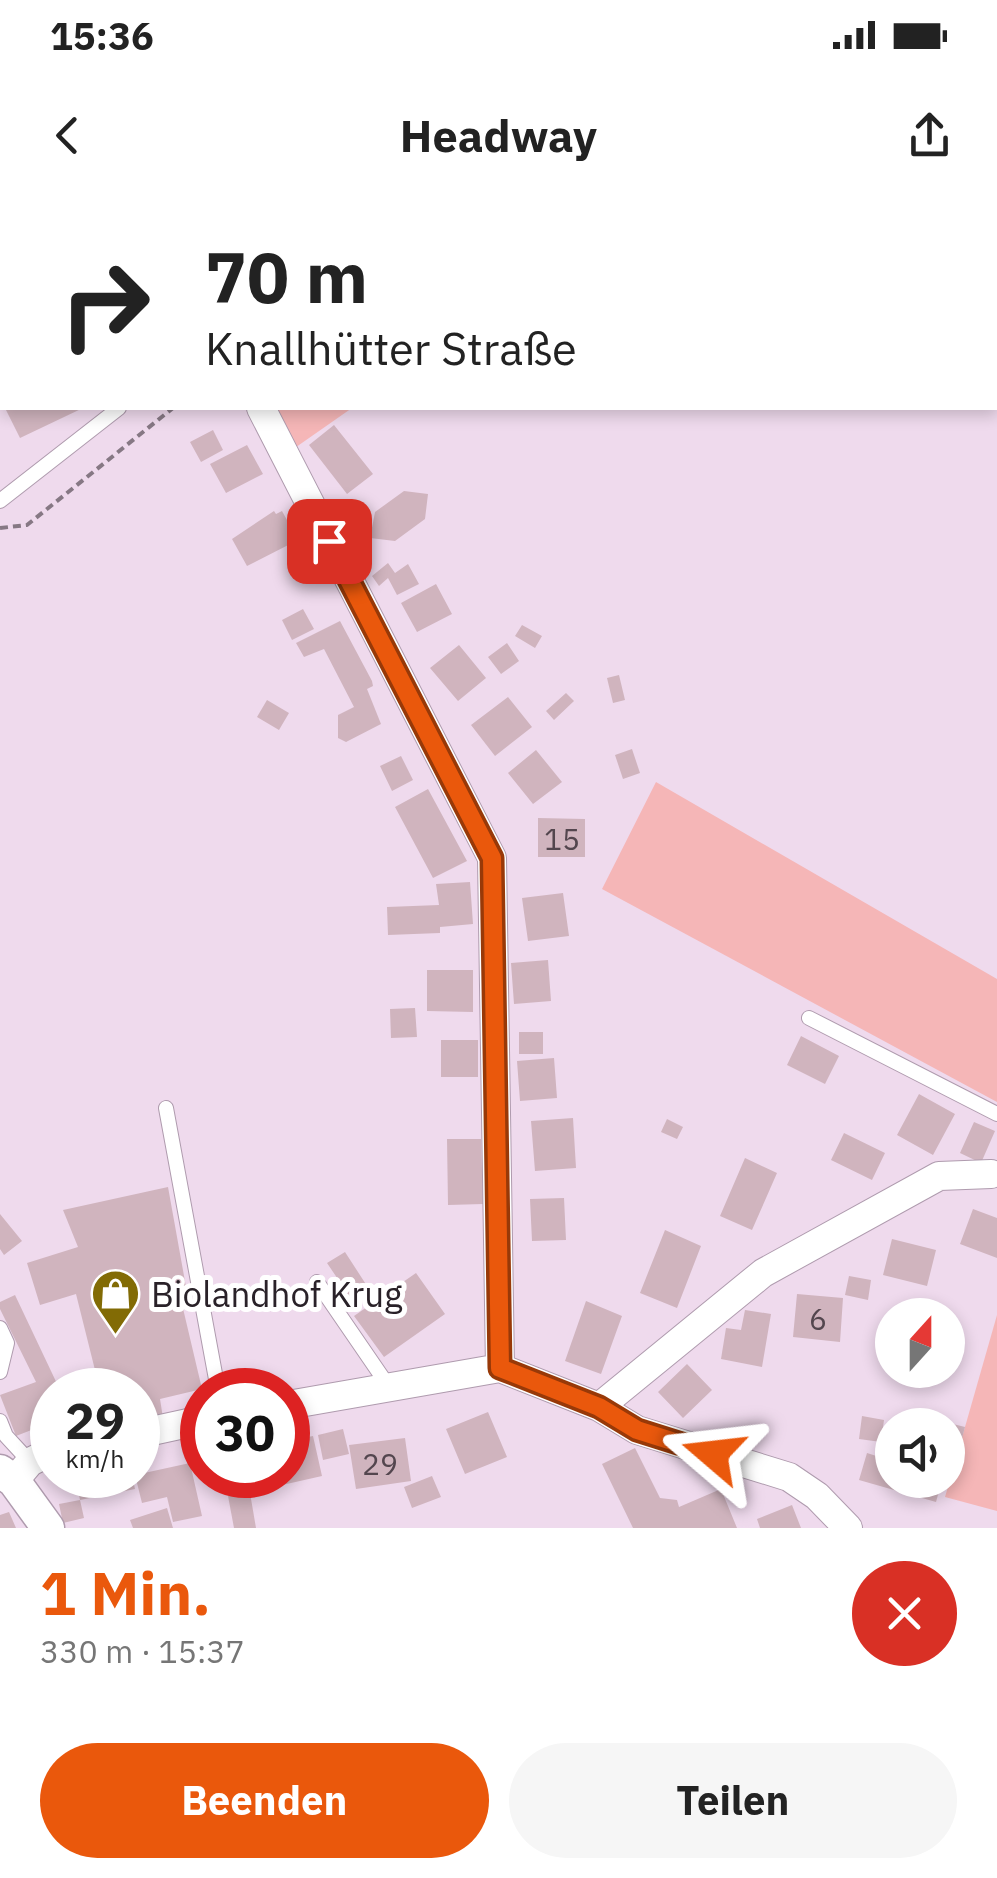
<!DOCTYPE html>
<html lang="de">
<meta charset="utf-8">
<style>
body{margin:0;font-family:"IBM Plex Sans",sans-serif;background:#f6f6f6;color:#222;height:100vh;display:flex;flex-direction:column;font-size:38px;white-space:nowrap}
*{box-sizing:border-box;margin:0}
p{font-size:32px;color:#767676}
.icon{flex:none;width:55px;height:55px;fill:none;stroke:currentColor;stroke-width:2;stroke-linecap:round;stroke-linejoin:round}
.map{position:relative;height:1328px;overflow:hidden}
.sheet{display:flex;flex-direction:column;background:#fff;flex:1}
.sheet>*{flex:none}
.top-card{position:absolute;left:0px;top:0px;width:998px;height:210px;box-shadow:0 5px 15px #0003;background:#fff;color:#222;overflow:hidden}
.needle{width:65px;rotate:21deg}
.fabs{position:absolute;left:875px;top:1098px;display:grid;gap:20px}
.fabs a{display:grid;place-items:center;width:90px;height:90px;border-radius:50%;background:#fff;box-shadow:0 5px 15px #0003;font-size:50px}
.speed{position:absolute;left:30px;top:1168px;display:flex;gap:20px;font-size:50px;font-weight:700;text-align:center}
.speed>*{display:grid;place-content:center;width:130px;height:130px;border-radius:50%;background:#fff;box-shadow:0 5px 15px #0003;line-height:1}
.speed small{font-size:25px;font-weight:400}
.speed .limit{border:15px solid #d22;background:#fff;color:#111}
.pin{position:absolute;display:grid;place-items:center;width:85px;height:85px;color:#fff;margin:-42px;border-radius:20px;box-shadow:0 5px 15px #0006}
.me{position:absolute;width:110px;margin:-55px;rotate:287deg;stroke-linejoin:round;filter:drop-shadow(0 0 8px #0008)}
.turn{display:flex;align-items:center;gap:35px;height:210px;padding:0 40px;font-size:45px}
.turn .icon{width:130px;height:130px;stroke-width:2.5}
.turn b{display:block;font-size:70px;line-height:85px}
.round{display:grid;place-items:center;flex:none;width:105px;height:105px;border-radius:52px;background:#f6f6f6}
.summary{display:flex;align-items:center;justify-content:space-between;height:170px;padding:0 40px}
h1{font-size:60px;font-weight:700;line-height:75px;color:#ea580c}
.cta{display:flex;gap:20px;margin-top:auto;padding:20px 40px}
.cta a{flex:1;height:115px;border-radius:60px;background:#ea580c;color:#fff;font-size:40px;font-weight:700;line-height:115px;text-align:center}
.cta a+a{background:#f6f6f6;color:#222}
.status{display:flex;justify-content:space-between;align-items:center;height:70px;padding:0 50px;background:#fff;direction:ltr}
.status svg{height:28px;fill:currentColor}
header{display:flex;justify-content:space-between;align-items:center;height:130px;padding:0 40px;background:#fff;font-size:45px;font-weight:700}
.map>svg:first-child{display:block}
.green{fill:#f5b6b7}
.building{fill:#d0b4be}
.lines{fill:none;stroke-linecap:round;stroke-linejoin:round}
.service-casing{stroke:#af9bae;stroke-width:16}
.minor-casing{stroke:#af9bae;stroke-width:30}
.tertiary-casing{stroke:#af9bae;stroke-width:35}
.path{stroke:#867884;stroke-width:4;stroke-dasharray:8 5;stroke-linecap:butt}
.service{stroke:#fff;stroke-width:14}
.minor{stroke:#fff;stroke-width:28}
.tertiary{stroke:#fff;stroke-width:32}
.route-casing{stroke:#983908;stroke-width:25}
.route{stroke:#ea580c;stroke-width:18}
.labels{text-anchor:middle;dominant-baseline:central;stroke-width:10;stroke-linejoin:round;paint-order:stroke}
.number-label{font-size:30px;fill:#53464e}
.poi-label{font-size:35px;fill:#292128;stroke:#fff;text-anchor:start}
</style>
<div class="status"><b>15:36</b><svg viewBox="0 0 49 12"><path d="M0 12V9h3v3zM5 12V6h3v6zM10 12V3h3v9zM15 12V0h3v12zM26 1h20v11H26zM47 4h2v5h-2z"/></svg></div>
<header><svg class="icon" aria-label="back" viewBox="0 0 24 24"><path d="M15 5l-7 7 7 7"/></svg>Headway<svg class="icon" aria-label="share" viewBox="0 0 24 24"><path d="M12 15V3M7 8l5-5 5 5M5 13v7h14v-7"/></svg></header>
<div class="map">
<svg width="997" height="1328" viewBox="0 0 997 1328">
<rect width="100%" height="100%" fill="#efdaed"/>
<path class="green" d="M655 0H997V104L995 2Z
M265 208H352L289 252Z
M656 582 997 779V902L602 689Z
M997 1115V1311L945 1297Z"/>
<path class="building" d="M5 208H83L20 238Z
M334 225 373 274 347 294 309 245Z
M213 230 223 250 201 262 190 242Z
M247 245 263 274 226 293 210 264Z
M404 291 428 294 425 319 395 341 370 338 375 312Z
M274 311 276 314 282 311 298 340 247 366 232 339Z
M388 363 395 373 408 364 419 384 397 395 388 378 379 386 372 376Z
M436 384 452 414 417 432 401 403Z
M303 409 314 429 292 440 282 420Z
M340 421 372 481 373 486 367 489 381 524 346 542 338 538V515L354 507 324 449 304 457 296 443Z
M522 425 542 436 535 448 515 436Z
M507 443 519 461 501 474 488 457Z
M459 445 486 478 458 501 430 468Z
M619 475 625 500 613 503 607 478Z
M566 493 574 501 554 520 546 511Z
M508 497 532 527 495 556 471 525Z
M267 500 289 513 279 530 257 517Z
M632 549 640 573 623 579 615 555Z
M536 550 562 582 533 604 508 573Z
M401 556 413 580 392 591 380 566Z
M428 589 467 661 433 678 395 607Z
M538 618 585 619V657H538Z
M470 682 473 724 440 727V733L388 735 387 707 439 705 436 684Z
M563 693 569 736 528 741 522 698Z
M548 760 551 801 514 804 511 763Z
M427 770H473V812L427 811Z
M415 808 417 837 391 838 390 809Z
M519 832H543V854H519Z
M801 836 839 856 825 884 787 865Z
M441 840H478V877H441Z
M554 858 557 898 520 901 517 861Z
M919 894 955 914 933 955 897 935Z
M573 918 576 968 535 971 531 921Z
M667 919 683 927 677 939 661 932Z
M974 922 995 931 981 963 960 953Z
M844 933 885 953 872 980 831 960Z
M447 939H481L483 1004 448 1005Z
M745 958 777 973 752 1030 720 1016Z
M168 987 188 1098 181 1100 202 1189 160 1199 163 1218 138 1223V1190H100L76 1094 40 1105 27 1063 78 1047 63 1010Z
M564 998 566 1040 532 1041 530 999Z
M973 1009 997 1018V1058L960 1044Z
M0 1014 22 1041 4 1055 0 1049Z
M665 1030 701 1046 677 1108 640 1093Z
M892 1039 936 1050 927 1086 883 1075Z
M345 1052 369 1089 352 1100 327 1063Z
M416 1073 445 1114 384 1157 354 1116Z
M849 1076 871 1080 868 1100 845 1095Z
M797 1094 843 1098 840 1142 793 1137Z
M15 1095 60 1190H52V1222L16 1236 0 1195 36 1182 0 1109V1102Z
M586 1101 622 1116 601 1174 565 1161Z
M745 1110 771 1114 762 1167 721 1159 726 1128 741 1130Z
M687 1164 712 1190 683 1218 658 1192Z
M488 1212 507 1257 465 1274 446 1229Z
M862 1216 884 1220 881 1242 859 1239Z
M937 1220 965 1227 956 1261 948 1259V1225H935Z
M343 1229 349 1254 323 1260 318 1235Z
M313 1236 322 1276 269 1288 266 1275H288V1241Z
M405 1238 411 1281 356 1289 349 1245Z
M635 1248 660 1298 677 1300 679 1307 721 1289 737 1328H633L602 1264Z
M867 1253 892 1261V1280H942L936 1302 859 1280Z
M190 1263 202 1316 173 1322 167 1297 142 1303 135 1275Z
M75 1275H132L135 1289 80 1300 84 1318 63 1323 59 1304 80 1300Z
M432 1276 441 1297 412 1308 404 1287Z
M250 1293 256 1328H234L228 1296Z
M792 1305 801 1328H760L757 1319Z
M167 1308 173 1328H133L130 1320Z
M9 1312 16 1328H0V1315Z"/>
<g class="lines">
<defs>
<path id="service" d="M0 301 119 208
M809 818 997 914
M166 908 218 1190
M317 1082 389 1187
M0 1128 7 1143 0 1172
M0 1221 6 1236 30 1262"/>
<path id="minor" d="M261 208 492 658 500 1168
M500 1168 599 1207 637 1230 789 1277 817 1296 848 1328
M288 1205 500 1168
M599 1207 763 1073 939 976 991 974
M138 1234 202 1220
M14 1281 30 1262 52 1251"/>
<path id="tertiary" d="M0 1271 14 1281 48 1328"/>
</defs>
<use href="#service" class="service-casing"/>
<use href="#minor" class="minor-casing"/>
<use href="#tertiary" class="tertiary-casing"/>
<path class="path" d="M714 0 722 2
M476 2 480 0
M995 86 997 87
M0 328 27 325 173 208"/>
<use href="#service" class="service"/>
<use href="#minor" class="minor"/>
<use href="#tertiary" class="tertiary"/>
</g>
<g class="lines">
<defs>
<path id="route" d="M329 341 492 658 500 1168 599 1207 637 1230 713 1254"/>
</defs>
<use href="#route" class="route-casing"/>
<use href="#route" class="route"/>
</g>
<defs>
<symbol id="shop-pin" viewBox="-11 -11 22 30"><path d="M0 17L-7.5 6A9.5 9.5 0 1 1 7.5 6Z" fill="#826b05" stroke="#fff"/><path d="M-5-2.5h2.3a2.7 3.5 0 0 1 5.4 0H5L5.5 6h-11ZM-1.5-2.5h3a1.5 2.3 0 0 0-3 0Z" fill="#fff"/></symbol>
</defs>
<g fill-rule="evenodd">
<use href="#shop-pin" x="88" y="1066" width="55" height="75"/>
</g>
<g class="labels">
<g class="number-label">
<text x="562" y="638">15</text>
<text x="818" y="1118">6</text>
<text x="380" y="1263">29</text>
</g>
<g class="poi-label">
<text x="151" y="1094">Biolandhof Krug</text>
</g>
</g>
</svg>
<div class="fabs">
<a><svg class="needle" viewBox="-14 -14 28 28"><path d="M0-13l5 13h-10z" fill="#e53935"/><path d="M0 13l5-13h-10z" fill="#767676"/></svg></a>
<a><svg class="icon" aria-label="sound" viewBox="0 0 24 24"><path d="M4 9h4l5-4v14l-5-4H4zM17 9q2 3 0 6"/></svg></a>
</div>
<div class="speed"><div>29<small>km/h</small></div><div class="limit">30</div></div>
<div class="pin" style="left:329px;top:341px;background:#d93025"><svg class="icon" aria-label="arrive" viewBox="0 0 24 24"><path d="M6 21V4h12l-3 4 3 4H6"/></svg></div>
<svg class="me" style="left:713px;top:1254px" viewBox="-20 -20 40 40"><path d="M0-17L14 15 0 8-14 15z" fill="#ea580c" stroke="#fff" stroke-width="4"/></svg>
<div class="top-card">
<div class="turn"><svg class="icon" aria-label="right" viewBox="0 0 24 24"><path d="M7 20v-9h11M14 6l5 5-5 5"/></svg><div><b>70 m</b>Knallhütter Straße</div></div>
</div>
</div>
<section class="sheet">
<div class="summary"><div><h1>1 Min.</h1><p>330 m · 15:37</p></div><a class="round" style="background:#d93025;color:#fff"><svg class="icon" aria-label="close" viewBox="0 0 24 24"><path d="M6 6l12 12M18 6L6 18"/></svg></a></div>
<div class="cta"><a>Beenden</a><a>Teilen</a></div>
</section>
